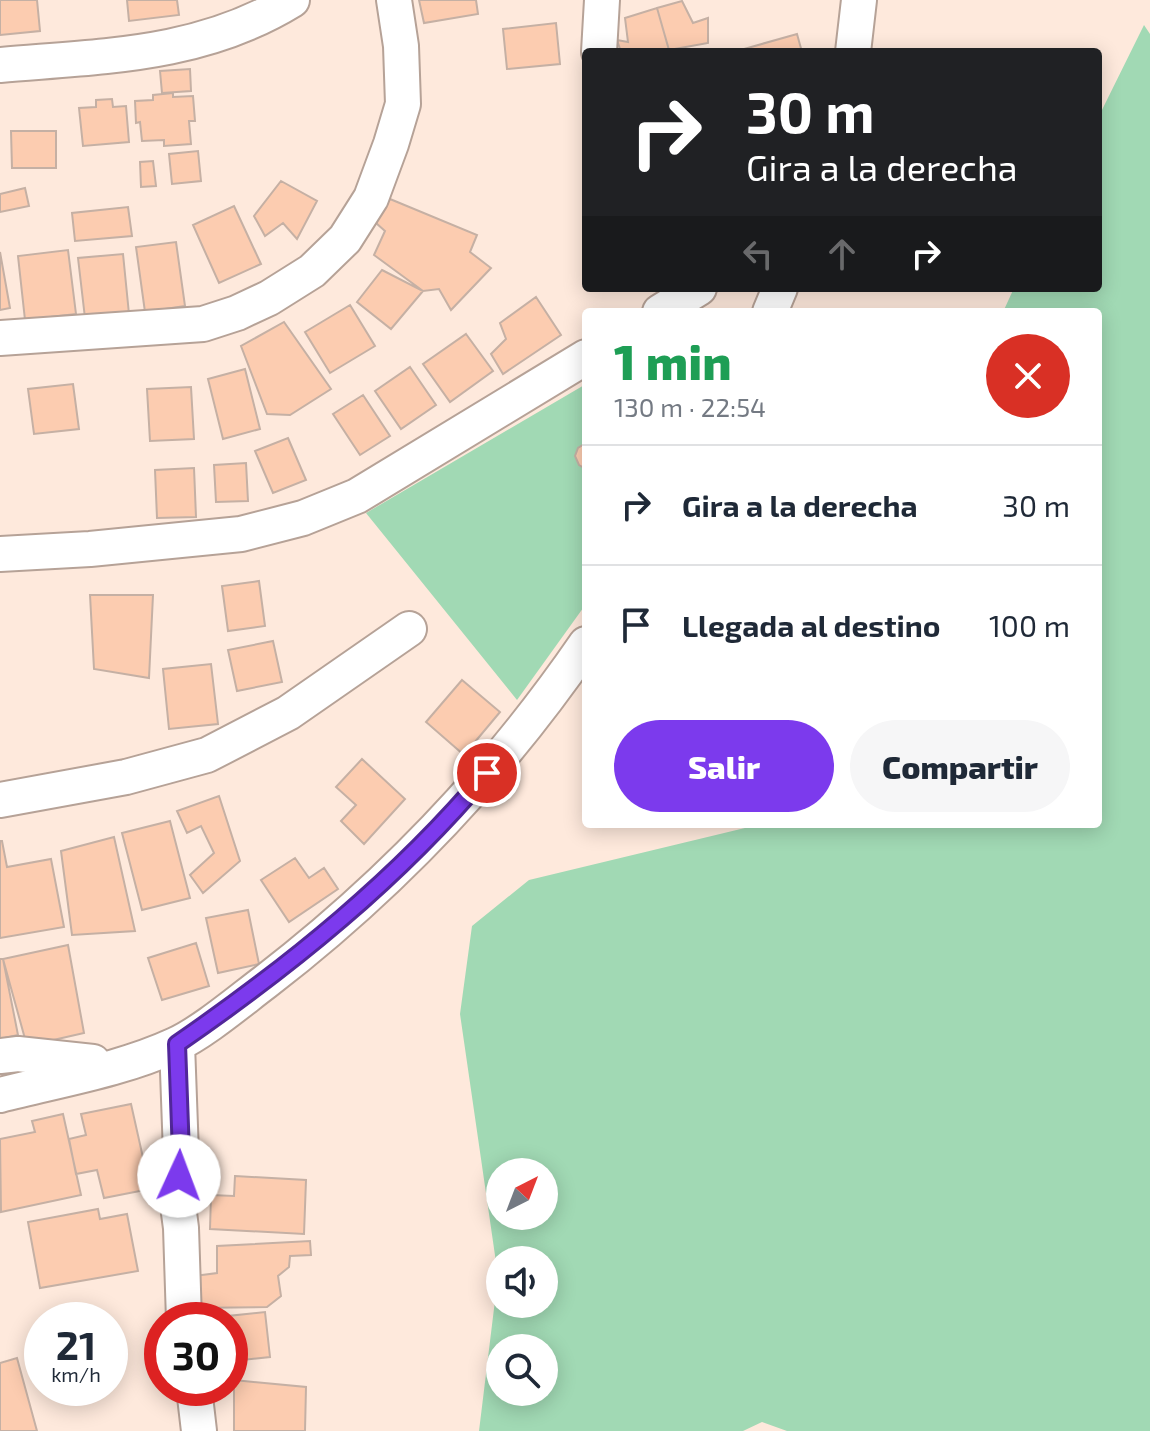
<!DOCTYPE html>
<html lang="es">
<meta charset="utf-8">
<style>
body{margin:0;font-family:"Exo 2",sans-serif;background:#f6f6f7;color:#1f2937;height:100vh;display:flex;flex-direction:column;font-size:30px;white-space:nowrap}
*{box-sizing:border-box;margin:0}
p{font-size:26px;color:#747a83}
.icon{flex:none;width:44px;height:44px;fill:none;stroke:currentColor;stroke-width:2;stroke-linecap:round;stroke-linejoin:round}
.map{position:relative;flex:1;overflow:hidden}
.sheet{position:absolute;left:582px;top:308px;width:520px;height:520px;display:flex;flex-direction:column;background:#fff;border-radius:8px;box-shadow:0 4px 20px #0003}
.sheet>*{flex:none}
.guide{position:absolute;left:582px;top:48px;width:520px;height:244px;border-radius:8px;box-shadow:0 4px 20px #0003;background:#202124;color:#fff;overflow:hidden}
.needle{width:52px;rotate:42deg}
.controls{position:absolute;left:486px;top:1158px;display:grid;gap:16px}
.controls a{display:grid;place-items:center;width:72px;height:72px;border-radius:50%;background:#fff;box-shadow:0 4px 20px #0003;font-size:40px}
.speed{position:absolute;left:24px;top:1302px;display:flex;gap:16px;font-size:40px;font-weight:700;text-align:center}
.speed>*{display:grid;place-content:center;width:104px;height:104px;border-radius:50%;background:#fff;box-shadow:0 4px 20px #0003;line-height:1}
.speed small{font-size:20px;font-weight:400}
.speed .limit{border:12px solid #d22;background:#fff;color:#111}
.pin{position:absolute;display:grid;place-items:center;width:68px;height:68px;color:#fff;margin:-34px;border:4px solid #fff;border-radius:50%;box-shadow:0 2px 8px #0007}
.me{position:absolute;width:88px;margin:-44px;rotate:2deg;stroke-linejoin:round;filter:drop-shadow(0 0 6px #0008)}
.turn{display:flex;align-items:center;gap:28px;height:168px;padding:0 32px;font-size:36px}
.turn .icon{width:104px;height:104px;stroke-width:2.5}
.turn b{display:block;font-size:56px;line-height:68px}
.lanes{display:flex;align-items:center;height:76px;padding:0 32px;background:#0003;justify-content:center;gap:40px;direction:ltr}
.lanes .off{opacity:.35}
.round{display:grid;place-items:center;flex:none;width:84px;height:84px;border-radius:42px;background:#f6f6f7}
.summary{display:flex;align-items:center;justify-content:space-between;height:136px;padding:0 32px}
h1{font-size:48px;font-weight:800;line-height:60px;color:#1e9e55}
.cta{display:flex;gap:16px;margin-top:auto;padding:16px 32px}
.cta a{flex:1;height:92px;border-radius:48px;background:#7c3aed;color:#fff;font-size:32px;font-weight:800;line-height:92px;text-align:center}
.cta a+a{background:#f6f6f7;color:#1f2937}
ul{padding:0;list-style:none}
li{display:flex;align-items:center;gap:24px;height:120px;padding:0 32px;border-top:2px solid #e0e1e3}
li div{flex:1}
li b{display:block;font-size:30px}
li em{font-style:normal}
.map>svg:first-child{display:block}
.green{fill:#a1d9b4;fill-rule:evenodd}
.building{fill:#fcccb0;stroke:#c5b0a4;stroke-width:2}
.lines{fill:none;stroke-linecap:round;stroke-linejoin:round}
.street-casing{stroke:#b6a297;stroke-width:38}
.street{stroke:#fff;stroke-width:34}
.route-casing{stroke:#51269a;stroke-width:20}
.route{stroke:#7c3aed;stroke-width:14}
</style>
<div class="map">
<svg width="1150" height="1431" viewBox="0 0 1150 1431">
<rect width="100%" height="100%" fill="#fee9dc"/>
<path class="green" d="M1144 25 1150 34V1431H787L762 1422 743 1431H479L498 1276 460 1014 472 926 529 880 749 827 752 824H1098V312H1003L1014 288H1098V118ZM500 1172H544V1216H500ZM500 1260H544V1304H500ZM500 1348H544V1392H500Z
M586 384V604L517 700 366 513Z"/>
<path class="building" d="M0 0H37L40 31 0 35Z
M127 0H177L179 15 129 21Z
M419 0H476L478 14 424 23Z
M682 1 693 23 708 18V43L669 50 657 8Z
M657 8 669 50 663 52H621L617 40 628 42 625 18Z
M556 23 560 64 507 69 503 29Z
M797 34 802 52H744V49Z
M190 69 191 91 162 93 160 71Z
M173 93V97L193 96 195 121H189L191 144 164 146V140L142 141 140 122 136 123 135 101 153 100V95Z
M112 99 113 107 126 106 129 142 83 146 79 108 96 107V100Z
M11 131H56V168H12Z
M198 151 201 181 172 184 169 154Z
M153 161 156 186 141 187 140 162Z
M281 181 317 201 297 239 283 223 265 236 254 216Z
M25 188 29 206 0 212V194Z
M390 199 477 235 470 252 491 268 451 310 439 289 423 291 374 255 385 231 376 223Z
M234 206 261 264 219 283 193 225Z
M128 207 132 236 75 241 72 213Z
M176 242 185 306 145 312 136 247Z
M68 250 76 314 25 320 18 256Z
M0 252 10 308 0 310Z
M123 254 129 314 85 318 78 258Z
M382 270 423 291 391 329 357 302Z
M536 297 561 335 503 374 491 354 506 339 500 323Z
M350 305 375 346 330 373 305 332Z
M284 322 331 389 290 415 267 414 241 346Z
M466 334 493 371 450 402 423 364Z
M410 367 436 405 401 429 375 391Z
M245 369 260 429 223 439 208 379Z
M73 384 79 429 34 434 28 389Z
M191 387 194 439 150 441 147 389Z
M363 395 390 436 360 455 333 414Z
M288 438 306 480 273 493 255 451Z
M586 443V469L579 465 575 456 578 448Z
M246 463 248 501 216 502 214 465Z
M194 468 196 517 157 518 155 470Z
M259 581 265 626 228 631 222 586Z
M90 595H153L149 678 94 669Z
M273 641 282 682 237 691 228 650Z
M211 664 218 724 169 729 163 669Z
M462 680 500 712 464 755 426 722Z
M362 759 405 799 364 844 341 821 356 805 336 787Z
M219 796 240 861 203 893 190 875 214 853 201 826 187 833 177 811Z
M170 821 190 898 142 910 122 833Z
M114 837 135 931 72 935 61 851Z
M0 841H2L7 867 51 859 64 927 0 938Z
M295 858 309 878 324 868 338 889 289 922 261 880Z
M248 910 259 964 218 973 206 918Z
M196 943 209 986 162 1000 148 958Z
M68 945 84 1033 27 1046 3 959Z
M0 959H3L18 1035 0 1039Z
M131 1104 150 1189 104 1198 97 1170 76 1174 69 1139 86 1135 81 1114Z
M63 1114 81 1195 1 1212 0 1139 35 1132 32 1121Z
M235 1176 306 1180 304 1234 210 1229 211 1195 234 1196Z
M98 1209 100 1219 127 1214 138 1271 40 1288 28 1222Z
M310 1241 311 1255 290 1256 289 1267 278 1276 281 1296 267 1307 188 1308 186 1277 217 1273V1246Z
M265 1312 270 1357 233 1361 228 1316Z
M17 1358 37 1431H0V1363Z
M234 1380 306 1387 305 1431H234Z"/>
<g class="lines">
<defs>
<path id="street" d="M599 52 602 0
M853 52 859 0
M0 65C104 56 201 56 292 0
M660 312 699 288
M770 312 780 288
M0 338 203 324 237 313 269 298 312 271 345 239 371 198 391 144 403 104 401 46 394 0
M0 554 90 549 241 534 303 518 357 496 586 357
M0 800 126 777 207 755 288 713 409 629
M177 1044 181 1154 177 1198 181 1228 184 1320
M0 1056 18 1054 93 1062
M0 1095C58 1080 121 1070 175 1045 202 1033 241 1000 265 982 391 885 496 775 586 644
M194 1388 199 1431"/>
</defs>
<use href="#street" class="street-casing"/>
<use href="#street" class="street"/>
</g>
<g class="lines">
<defs>
<path id="route" d="M179 1176 181 1154 177 1044C290 966 398 879 487 773"/>
</defs>
<use href="#route" class="route-casing"/>
<use href="#route" class="route"/>
</g>
</svg>
<div class="controls">
<a><svg class="needle" viewBox="-14 -14 28 28"><path d="M0-13l5 13h-10z" fill="#e53935"/><path d="M0 13l5-13h-10z" fill="#747a83"/></svg></a>
<a><svg class="icon" aria-label="sound" viewBox="0 0 24 24"><path d="M4 9h4l5-4v14l-5-4H4zM17 9q2 3 0 6"/></svg></a>
<a><svg class="icon" aria-label="search" viewBox="0 0 24 24"><circle cx="10" cy="10" r="6"/><path d="M15 15l6 6"/></svg></a>
</div>
<div class="speed"><div>21<small>km/h</small></div><div class="limit">30</div></div>
<div class="pin" style="left:487px;top:773px;background:#d93025"><svg class="icon" aria-label="arrive" viewBox="0 0 24 24"><path d="M6 21V4h12l-3 4 3 4H6"/></svg></div>
<svg class="me" style="left:179px;top:1176px" viewBox="-20 -20 40 40"><circle r="19" fill="#fff"/><path d="M0-13L10 11 0 6-10 11z" fill="#7c3aed"/></svg>
<div class="guide">
<div class="turn"><svg class="icon" aria-label="right" viewBox="0 0 24 24"><path d="M7 20v-9h11M14 6l5 5-5 5"/></svg><div><b>30 m</b>Gira a la derecha</div></div>
<div class="lanes"><svg class="icon off" aria-label="left" viewBox="0 0 24 24"><path d="M17 20v-9H6M10 6l-5 5 5 5"/></svg><svg class="icon off" aria-label="ahead" viewBox="0 0 24 24"><path d="M12 20V5M6 11l6-6 6 6"/></svg><svg class="icon" aria-label="right" viewBox="0 0 24 24"><path d="M7 20v-9h11M14 6l5 5-5 5"/></svg></div>
</div>
<section class="sheet">
<div class="summary"><div><h1>1 min</h1><p>130 m · 22:54</p></div><a class="round" style="background:#d93025;color:#fff"><svg class="icon" aria-label="close" viewBox="0 0 24 24"><path d="M6 6l12 12M18 6L6 18"/></svg></a></div>
<ul>
<li><svg class="icon" aria-label="right" viewBox="0 0 24 24"><path d="M7 20v-9h11M14 6l5 5-5 5"/></svg><div><b>Gira a la derecha</b></div><em>30 m</em></li>
<li><svg class="icon" aria-label="arrive" viewBox="0 0 24 24"><path d="M6 21V4h12l-3 4 3 4H6"/></svg><div><b>Llegada al destino</b></div><em>100 m</em></li>
</ul>
<div class="cta"><a>Salir</a><a>Compartir</a></div>
</section>
</div>
